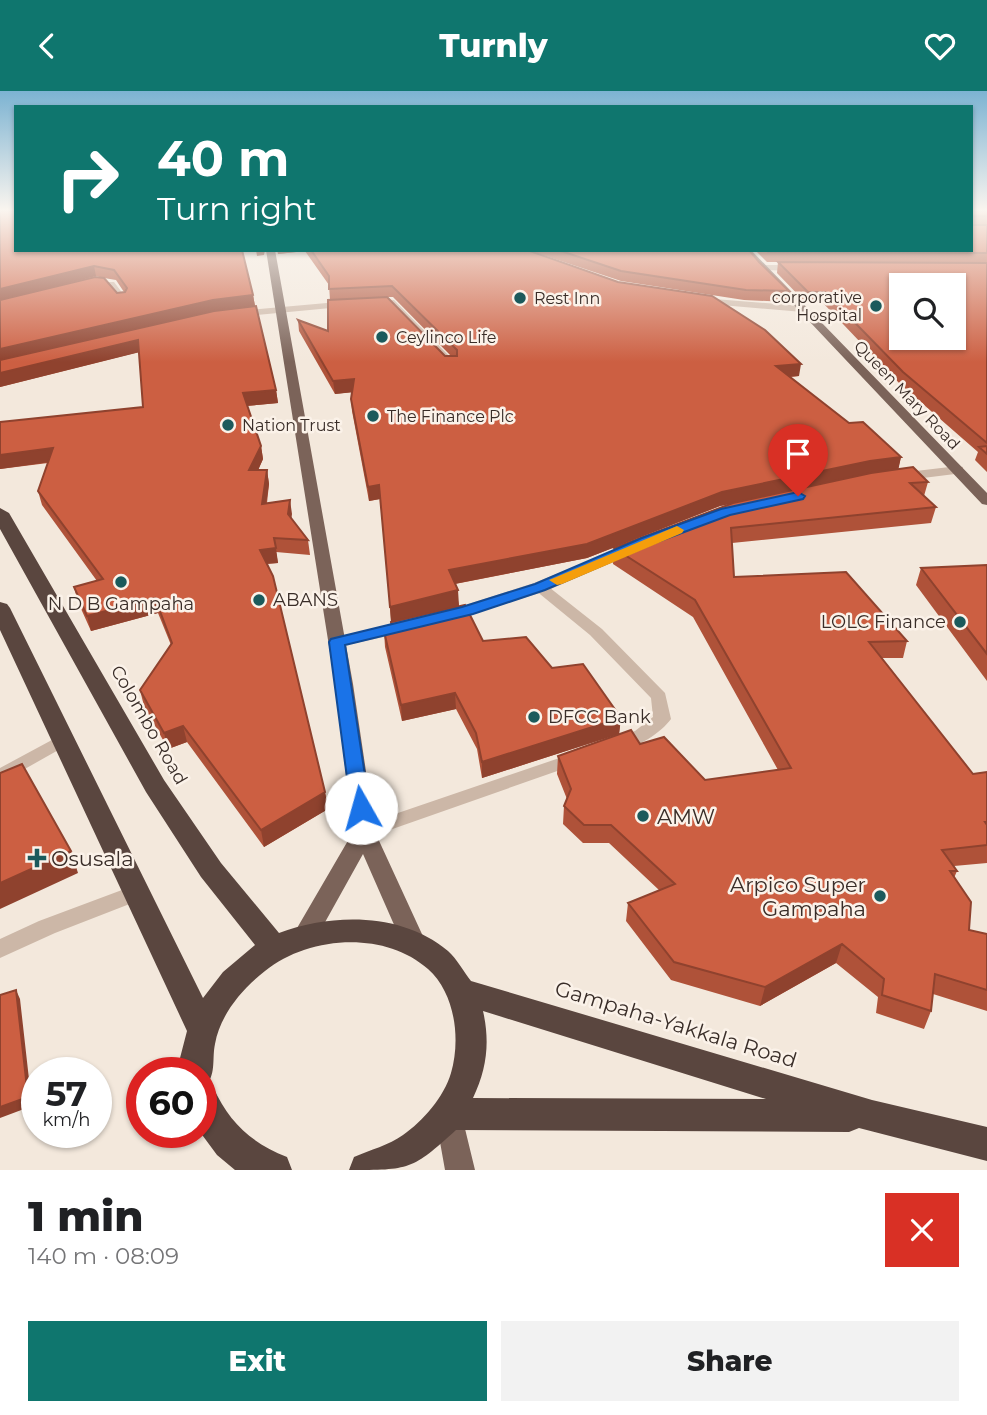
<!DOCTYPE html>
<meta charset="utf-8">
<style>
body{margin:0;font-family:Montserrat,sans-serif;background:#f2f2f2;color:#202124;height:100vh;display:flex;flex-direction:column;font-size:26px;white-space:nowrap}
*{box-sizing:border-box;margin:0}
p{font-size:23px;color:#757577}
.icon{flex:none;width:38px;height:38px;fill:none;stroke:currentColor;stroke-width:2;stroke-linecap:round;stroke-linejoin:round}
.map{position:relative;height:1079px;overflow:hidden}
.side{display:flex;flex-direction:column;background:#fff;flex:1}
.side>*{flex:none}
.top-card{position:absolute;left:14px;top:14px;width:959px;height:147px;border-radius:0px;box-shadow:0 2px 5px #0004;background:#0f766e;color:#fff;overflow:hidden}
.tools{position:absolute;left:889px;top:182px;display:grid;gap:14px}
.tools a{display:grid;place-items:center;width:77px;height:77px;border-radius:0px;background:#fff;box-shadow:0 2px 5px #0004;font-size:35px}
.speed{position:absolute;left:21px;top:966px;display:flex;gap:14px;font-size:35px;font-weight:700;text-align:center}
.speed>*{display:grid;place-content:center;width:91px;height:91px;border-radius:50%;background:#fff;box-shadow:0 2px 5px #0004;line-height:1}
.speed small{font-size:18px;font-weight:400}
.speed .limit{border:10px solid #d22;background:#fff;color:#111}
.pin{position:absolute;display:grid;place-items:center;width:60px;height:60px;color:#fff;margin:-72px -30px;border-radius:50% 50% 50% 0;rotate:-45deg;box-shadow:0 0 7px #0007}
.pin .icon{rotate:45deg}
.me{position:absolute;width:77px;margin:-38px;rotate:353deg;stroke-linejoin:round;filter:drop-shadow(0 0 5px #0008)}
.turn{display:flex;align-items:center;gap:24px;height:147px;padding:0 28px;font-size:32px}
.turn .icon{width:91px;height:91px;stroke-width:2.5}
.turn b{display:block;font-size:49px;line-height:60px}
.round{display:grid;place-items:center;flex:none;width:74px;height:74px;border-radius:0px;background:#f2f2f2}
.summary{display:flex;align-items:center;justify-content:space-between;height:119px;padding:0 28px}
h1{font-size:42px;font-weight:800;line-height:52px}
.action{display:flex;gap:14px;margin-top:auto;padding:14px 28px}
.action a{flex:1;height:80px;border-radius:0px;background:#0f766e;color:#fff;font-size:28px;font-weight:800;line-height:80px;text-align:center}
.action a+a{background:#f2f2f2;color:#202124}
header{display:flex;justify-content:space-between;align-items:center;height:91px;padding:0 28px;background:#0f766e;color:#fff;font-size:32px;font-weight:800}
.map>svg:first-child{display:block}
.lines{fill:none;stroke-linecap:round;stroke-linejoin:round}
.lane{fill:#ccb7a7;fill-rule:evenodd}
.street{fill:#ccb7a7;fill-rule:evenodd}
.primary{fill:#7b6359;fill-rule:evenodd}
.highway{fill:#5a463f;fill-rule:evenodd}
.wall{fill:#af5239;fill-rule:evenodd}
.shaded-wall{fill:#8f422e}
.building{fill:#cc5f42;stroke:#8f422e;stroke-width:2;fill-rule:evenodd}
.route{fill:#1a73e8;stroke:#114b97;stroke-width:2}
.slow{fill:#f59e0b}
.poi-dot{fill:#1b5a5c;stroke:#fbf2e9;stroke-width:2.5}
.labels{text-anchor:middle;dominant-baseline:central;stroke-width:5;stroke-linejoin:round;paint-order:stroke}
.far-poi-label{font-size:16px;fill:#392d28;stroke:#fbf2e9;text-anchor:start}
.far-street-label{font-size:16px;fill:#392d28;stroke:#fbf2e9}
.poi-label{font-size:18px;fill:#392d28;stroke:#fbf2e9;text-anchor:start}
.street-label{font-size:18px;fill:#392d28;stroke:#fbf2e9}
.near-poi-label{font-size:21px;fill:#392d28;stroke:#fbf2e9;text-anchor:start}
.near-street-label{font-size:21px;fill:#392d28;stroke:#fbf2e9}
</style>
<header><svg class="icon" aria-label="back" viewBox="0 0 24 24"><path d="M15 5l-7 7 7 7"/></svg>Turnly<svg class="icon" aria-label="heart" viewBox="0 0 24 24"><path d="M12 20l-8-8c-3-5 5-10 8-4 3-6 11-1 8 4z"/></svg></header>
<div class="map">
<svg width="987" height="1079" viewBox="0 0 987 1079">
<rect width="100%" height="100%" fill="#f3e8dc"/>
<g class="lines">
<path class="lane" d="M84 191H114L127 208 119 210 108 196H87L83 193Z
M385 208 394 209 453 269V273H445L389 214 382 213 380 211Z
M349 210 354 213 352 215 236 226 231 223 236 220Z
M540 492 545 493 602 538 665 602 671 628C660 643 630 663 612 657L609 653 612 649 635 640 653 626 651 607 590 544 535 499 533 496Z
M63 643 69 645 72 649 69 653 0 692V677Z
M577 661 583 663 586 667 583 671 364 748 357 746 354 741 357 736Z
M138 793 145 795 149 801 145 807 55 842 0 867V848L39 830Z"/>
<path class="street" d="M762 174H801L806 177 801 180 759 179V175Z
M702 207 803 215 808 218 803 221 698 212V208Z
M958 375 963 376V382L899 390 892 386 899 382Z
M633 452 641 457 639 460 546 500 446 531 437 526 440 522 534 492Z
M415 529 421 530 424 534 421 538 337 556 328 551 331 547Z"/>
<path class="primary" d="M266 159H275L353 593 375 741 427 854 424 861 415 864 406 861 363 763 314 851 305 854 296 851 293 844 353 741 335 593Z
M742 159H751L987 402V414L982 413Z
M449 1009 459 1013 475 1079H445L435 1023 439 1013Z"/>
<path class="highway" d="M0 417 9 422 164 689 221 772 279 842C332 822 402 821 448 860 457 868 464 881 471 890L872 1009 987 1036V1070L859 1037 849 1041 456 1039C412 1079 410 1079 349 1079L354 1066C370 1059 389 1054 403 1044 423 1030 444 1006 451 982 461 948 455 902 428 878 384 839 308 845 265 880 242 898 220 924 215 953 212 967 216 982 207 993L213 996C229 1031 251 1052 287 1066L292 1079H235L217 1064 200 1041 201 982H181L180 967 187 940 0 539V511L7 513 10 517 203 907 223 881 255 854 201 786 146 701 0 438ZM483 920 766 1008 473 1007C487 978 490 951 483 920Z"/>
</g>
<path class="wall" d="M0 120 253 204 255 215 276 299 278 312 247 315 261 355 263 368 258 379H267L269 393 267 412 290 409 291 427 308 449 310 464 276 461 278 472 267 473 325 701 328 718 264 756 187 651 168 658 144 615 140 599 171 554 158 522 91 540 78 511 74 496 97 490 42 414 38 400 48 372 0 378V331L143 316 139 261 0 296ZM96 185 103 187 62 194ZM104 187 116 189 124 201 117 202Z
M971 120H987V381L975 369 978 361 900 293 823 212H806L777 182 778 171H767L755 159H971Z
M277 159H527L799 285 790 286 849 332 901 366 898 378 928 391 924 405 936 416 931 432 732 452 734 486 907 550 903 567H882L973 683 987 681V772L954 775 957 780 954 787 969 839 987 843V920L933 903 931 920 924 938 876 922 878 906 836 872 760 915 671 889 626 830 628 812 659 799 609 752H583L563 733 564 715 567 708 557 683 558 665 640 653 705 689 778 679 693 526 613 473 614 457 730 413 720 415 587 467 455 493 459 515 400 529 483 550 552 577 621 627 619 643 482 687 477 658 456 618 402 630 385 556 384 540 392 539 380 408 369 410 352 320 351 308 352 301 335 303 299 240 298 229 328 240 330 209 329 194 305 160 278 163ZM388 206H393L451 265H445Z
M528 159H749L759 171 789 200 788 211 744 209 621 190Z
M987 474V590L916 494 921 477Z"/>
<path class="shaded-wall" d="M256 159H265L264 164 257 165Z
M278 159H305V160L278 163Z
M94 175 96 185 0 209V198Z
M253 204 255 215 0 270V258L213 209Z
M138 249 140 261 0 296V282Z
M801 273 799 285 774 287 776 275Z
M354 288 355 301 335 303 333 290Z
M276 299 278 312 245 315 243 302Z
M261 355 263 368 252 393 249 379Z
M53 357 57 370 0 378V364Z
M901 366 898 380 867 383 720 415 587 467 449 494V479L722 401 870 370Z
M267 379 269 393 264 427 262 413Z
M379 394 380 408 369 410 368 396Z
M290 409 292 423 290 438 288 423Z
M276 457 278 472 262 473 260 459Z
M458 499 459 515 391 532 390 516Z
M155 507 158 522 91 540 87 525Z
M455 602 456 618 402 630 401 614Z
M621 627 619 643 482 687V671Z
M183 635 187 651 168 658 164 642Z
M325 701 328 718 264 756 261 739Z
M71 760 78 782 0 818V792Z
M842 853 836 872 760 915 765 896Z
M16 899 20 908 32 1015 0 1027V1016Z"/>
<path class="building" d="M0 120H16V159H242L253 204 213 209 0 258V209L95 186 104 187 117 202 125 201 127 197 114 179 94 175 0 198Z
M971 120H987V125H972V134H987V162L768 161 766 159H971Z
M311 159H527L618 191 712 205 765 239 801 273 776 275 849 332 863 331 901 366 870 370 722 401 587 453 449 479 458 499 390 516 379 394 368 396 351 308 354 288 333 290 298 229 328 240V209L387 206 445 265H457V259L392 195 329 198V185Z
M558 159H749L759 171 789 200 746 199 621 180Z
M778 171 987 172V352L903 281 825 201H808ZM901 194H954V247H901Z
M256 215 276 299 243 302 261 355 249 379H267L262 413 290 409 288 423 308 449 274 447 276 457 260 459 273 485 325 701 261 739 183 635 164 642 140 599 172 552 155 507 87 525 74 496 103 488 38 400 53 357 0 364V331L143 316 138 249 0 282V269L214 220Z
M987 355V363L979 356Z
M913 376 928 391 910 392 936 416 731 437 734 486 846 481 907 550 869 551 973 683 987 681V731H985L987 734V754L942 759 957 780H950L971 811 969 839 987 843V899L935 883 931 920 882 904 884 888 842 853 765 896 674 871 628 812 675 793 611 734H584L564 715 571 698 558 665 631 639 640 653 664 646 705 689 791 677 695 509 614 457 733 412 871 382Z
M987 474V563L921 477Z
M465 514 483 550 526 546 552 577 583 573 621 627 482 671 476 642 455 602 401 614 384 540 392 539 391 531Z
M22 673 71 760 0 792V682Z
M16 899 28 1006 0 1016V904Z"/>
<linearGradient id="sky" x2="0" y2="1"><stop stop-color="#7cb3d2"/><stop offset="0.44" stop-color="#faf5ef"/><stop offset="1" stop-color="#faf5ef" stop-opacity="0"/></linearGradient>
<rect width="987" height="271" fill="url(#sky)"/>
<path class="route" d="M798 401 805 405 803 408 730 424 652 453 545 499 473 523 345 554 370 717 368 722H354L351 717 329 551 331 548 462 516 535 493 642 447 721 418Z"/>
<path class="slow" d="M677 435 684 439 682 442 562 493 557 494 549 489Z"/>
<g class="poi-dot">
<circle cx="520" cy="207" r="7"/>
<circle cx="876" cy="215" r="7"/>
<circle cx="382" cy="246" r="7"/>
<circle cx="373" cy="325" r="7"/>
<circle cx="228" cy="334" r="7"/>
<circle cx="121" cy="491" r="7"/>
<circle cx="259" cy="509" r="7"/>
<circle cx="960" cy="531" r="7"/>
<circle cx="534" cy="626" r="7"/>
<circle cx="643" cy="725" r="7"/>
<path d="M33.5 756.5h7v7h7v7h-7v7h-7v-7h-7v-7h7z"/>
<circle cx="880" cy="805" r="7"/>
</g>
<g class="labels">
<g class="far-poi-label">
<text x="862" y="206" text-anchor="end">corporative<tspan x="862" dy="18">Hospital</tspan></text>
<text x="534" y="207">Rest Inn</text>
<text x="396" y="246">Ceylinco Life</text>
<text x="387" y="325">The Finance Plc</text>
<text x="242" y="334">Nation Trust</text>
</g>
<g class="far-street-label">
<text transform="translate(907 304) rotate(46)">Queen Mary Road</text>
</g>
<g class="poi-label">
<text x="273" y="509">ABANS</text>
<text x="121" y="513" text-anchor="middle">N D B Gampaha</text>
<text x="946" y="531" text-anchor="end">LOLC Finance</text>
<text x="548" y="626">DFCC Bank</text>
</g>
<g class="street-label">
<text transform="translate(149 634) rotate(60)">Colombo Road</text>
</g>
<g class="near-poi-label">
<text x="657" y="725">AMW</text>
<text x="51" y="767">Osusala</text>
<text x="866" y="793" text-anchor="end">Arpico Super<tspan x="866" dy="24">Gampaha</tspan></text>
</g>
<g class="near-street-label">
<text transform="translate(676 933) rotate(17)">Gampaha-Yakkala Road</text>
</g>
</g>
</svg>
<div class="tools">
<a><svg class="icon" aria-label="search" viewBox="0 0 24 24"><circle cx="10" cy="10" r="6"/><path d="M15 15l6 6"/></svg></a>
</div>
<div class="speed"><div>57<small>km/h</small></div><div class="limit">60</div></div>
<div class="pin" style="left:798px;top:405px;background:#d93025"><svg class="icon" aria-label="arrive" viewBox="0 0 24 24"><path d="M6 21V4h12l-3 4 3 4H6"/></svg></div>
<svg class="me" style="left:361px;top:717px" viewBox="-20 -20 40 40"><circle r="19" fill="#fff"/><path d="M0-13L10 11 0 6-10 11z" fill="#1a73e8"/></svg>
<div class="top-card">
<div class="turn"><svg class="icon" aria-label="right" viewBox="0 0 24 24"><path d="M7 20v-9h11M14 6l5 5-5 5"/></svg><div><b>40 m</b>Turn right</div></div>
</div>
</div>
<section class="side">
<div class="summary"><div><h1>1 min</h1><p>140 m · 08:09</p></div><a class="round" style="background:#d93025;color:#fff"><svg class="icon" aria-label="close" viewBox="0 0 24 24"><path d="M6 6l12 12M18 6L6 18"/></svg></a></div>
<div class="action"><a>Exit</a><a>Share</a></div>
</section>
